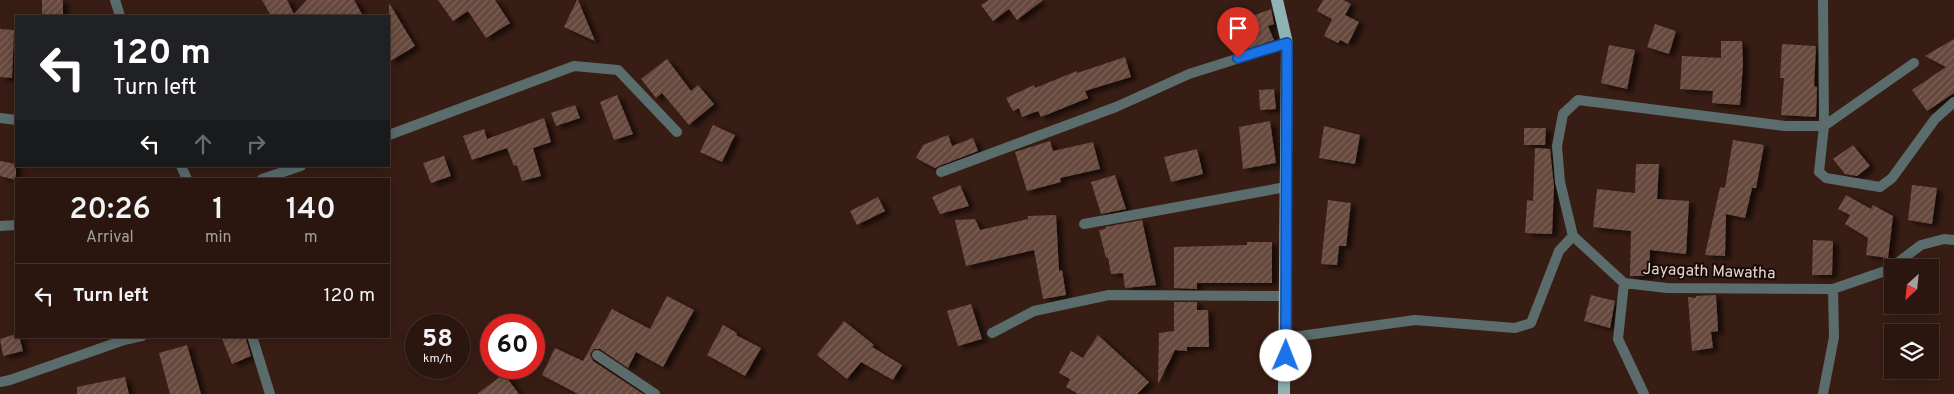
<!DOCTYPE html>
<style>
body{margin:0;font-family:Overpass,sans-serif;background:#321f18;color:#f1f3f6;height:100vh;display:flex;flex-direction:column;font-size:19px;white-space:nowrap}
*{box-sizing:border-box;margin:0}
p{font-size:16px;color:#a59f9e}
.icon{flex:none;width:28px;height:28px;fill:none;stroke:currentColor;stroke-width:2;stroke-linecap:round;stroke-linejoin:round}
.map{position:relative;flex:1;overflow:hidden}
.drawer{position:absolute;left:15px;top:178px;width:375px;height:160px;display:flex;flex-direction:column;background:#2a160f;border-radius:0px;box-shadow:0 2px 12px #0003,0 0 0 1px #46352f}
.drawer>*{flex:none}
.banner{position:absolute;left:15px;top:15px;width:375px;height:152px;border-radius:0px;box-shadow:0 2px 12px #0003,0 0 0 1px #46352f;background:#202124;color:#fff;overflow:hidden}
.needle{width:32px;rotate:207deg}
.fabs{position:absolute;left:1884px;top:259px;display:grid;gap:10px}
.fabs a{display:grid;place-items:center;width:55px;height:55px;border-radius:0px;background:#2a160f;box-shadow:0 2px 12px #0003,0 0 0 1px #46352f;font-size:25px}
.speed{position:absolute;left:405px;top:314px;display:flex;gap:10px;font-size:25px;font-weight:700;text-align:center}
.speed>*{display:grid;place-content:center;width:65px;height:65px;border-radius:50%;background:#2a160f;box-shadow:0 2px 12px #0003,0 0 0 1px #46352f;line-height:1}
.speed small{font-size:12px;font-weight:400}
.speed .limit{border:8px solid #d22;background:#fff;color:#111}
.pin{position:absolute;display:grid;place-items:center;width:42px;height:42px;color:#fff;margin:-51px -21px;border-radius:50% 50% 50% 0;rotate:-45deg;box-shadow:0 0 5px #0007}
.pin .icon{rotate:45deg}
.me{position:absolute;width:55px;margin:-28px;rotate:1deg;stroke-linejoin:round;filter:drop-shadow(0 0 4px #0008)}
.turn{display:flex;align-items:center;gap:18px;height:105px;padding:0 15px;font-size:22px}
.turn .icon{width:65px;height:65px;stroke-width:2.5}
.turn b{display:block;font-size:35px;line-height:42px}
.lanes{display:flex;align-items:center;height:48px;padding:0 15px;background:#0003;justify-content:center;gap:25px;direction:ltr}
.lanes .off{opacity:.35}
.eta{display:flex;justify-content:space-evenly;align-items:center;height:85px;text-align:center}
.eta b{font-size:30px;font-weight:600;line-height:35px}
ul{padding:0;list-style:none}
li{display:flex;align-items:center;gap:15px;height:65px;padding:0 15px;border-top:1px solid #46352f}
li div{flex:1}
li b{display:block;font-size:19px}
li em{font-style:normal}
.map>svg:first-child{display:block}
.building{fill:url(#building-hatch);filter:url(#shadow)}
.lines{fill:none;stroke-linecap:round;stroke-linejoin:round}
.street{stroke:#5b6c6d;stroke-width:10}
.primary{stroke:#8fb3b4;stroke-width:12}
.route-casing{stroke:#114b97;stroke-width:12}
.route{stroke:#1a73e8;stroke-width:9}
.labels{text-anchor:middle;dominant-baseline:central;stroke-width:4;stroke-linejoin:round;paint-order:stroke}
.street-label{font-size:16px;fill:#e7d4cd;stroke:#170b07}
</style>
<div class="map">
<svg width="1954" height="394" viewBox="0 0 1954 394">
<defs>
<pattern id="building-hatch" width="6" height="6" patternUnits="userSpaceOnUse" patternTransform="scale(1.25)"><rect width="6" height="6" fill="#67493e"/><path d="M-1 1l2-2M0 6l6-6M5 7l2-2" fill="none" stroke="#7d6259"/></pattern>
<filter id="shadow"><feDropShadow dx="5.5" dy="3" stdDeviation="2.5" flood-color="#0009"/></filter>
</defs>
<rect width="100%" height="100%" fill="#381d14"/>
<path class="building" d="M42 0H63V16H42Z
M262 0H287L294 14 307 0H354L363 16H271Z
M438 0H495L510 23 486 38 468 11 453 21Z
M577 0H578L595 41 564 27Z
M989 0H1043L1017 20 1009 9 993 21 981 5Z
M1323 0H1343L1351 4 1345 15 1359 22 1348 44 1340 40 1338 43 1324 36 1332 19 1317 11Z
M389 3 415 46 389 62Z
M1271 9 1274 24 1268 26 1274 40 1247 49 1236 22Z
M1655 24 1676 31 1669 54 1647 47Z
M0 29 14 30 12 78 0 77Z
M1954 39V93L1927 111 1912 90 1946 67 1925 56Z
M1721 41H1742L1743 64 1740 105 1712 103 1713 91 1680 89 1682 56 1721 58Z
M1782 44 1816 46 1814 86 1817 87 1816 117 1781 115 1784 78H1780Z
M1609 45 1635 50 1627 89 1601 83Z
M1125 57 1131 77 1085 91 1088 98 1041 117 1038 111 1022 117 1019 108 1013 111 1006 98 1034 85 1035 88 1077 71V73Z
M667 59 691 91 698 85 714 104 689 125 662 93 656 98 641 79Z
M1274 89 1276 109 1260 110 1259 90Z
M617 95 633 134 614 140 600 102Z
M575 105 580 118 556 126 551 113Z
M544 118 551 142 533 148 541 176 522 181 517 165 514 166 507 148 472 160 463 136 484 129 487 139Z
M1270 121 1276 163 1243 169 1239 127Z
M713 125 735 135 722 162 700 152Z
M1324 126 1360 135 1355 164 1319 158Z
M1524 128H1546L1545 145H1524Z
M948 135 952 146 973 138 978 151 939 166 935 168 916 158 923 145Z
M1733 140 1764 145 1756 188H1752L1745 218 1726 214 1725 256 1705 255 1720 187 1725 188Z
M1050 141 1053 151 1093 142 1100 169 1060 178 1061 182 1027 191 1015 152Z
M1853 145 1870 166 1857 176 1845 174 1833 159Z
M1535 148 1550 149 1554 187 1552 234 1525 233 1527 200 1533 201Z
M1197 149 1203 174 1171 182 1164 157Z
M444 156 451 176 431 183 423 163Z
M0 161 16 164V180L0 176Z
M1636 164H1659L1657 199 1689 201 1686 254 1650 250 1649 276H1630L1631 231 1593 227 1597 189 1635 193Z
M1115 175 1126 209 1101 214 1091 182Z
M960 185 969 206 940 214 932 197Z
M1912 185 1937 188 1932 224 1908 220Z
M1846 195 1871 209 1873 205 1893 216 1888 258 1866 255 1868 238 1845 224 1850 215 1838 209Z
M878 197 885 211 857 225 850 211Z
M1328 200 1351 203 1346 246H1339L1337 265 1321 264Z
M1056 215 1059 271 1062 270 1066 295 1043 299 1034 250 966 266 955 220 975 219 980 230 1028 219V216Z
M1142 220 1156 285 1125 288 1123 273 1111 274 1108 257 1106 258 1099 230 1106 229 1105 227Z
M1813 240 1833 241 1832 275H1812Z
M1247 242H1272V283H1197V289L1174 288V247L1247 245Z
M1591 295 1615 301 1610 328 1584 321Z
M1716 295 1718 331 1711 332 1713 348 1692 351 1688 297 1696 298V296Z
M667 296 694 310 663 367 636 352 628 368 600 349H594L590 354 593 361 643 394H578L542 375 555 348 583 361 612 309 650 329Z
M1174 302H1197V310H1208L1209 347H1187V351L1175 350 1158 384 1159 333 1174 331Z
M971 304 982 339 958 346 947 311Z
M844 321 874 345 872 347 902 365 893 380 861 362 847 379 817 355Z
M723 325 737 333 736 335 761 348 745 376 707 355Z
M16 334V336H19L23 351 3 356 0 339Z
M1098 335 1149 382 1137 394H1078L1066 387 1070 379 1059 373 1071 351 1083 358Z
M221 336H245L251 356 232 364Z
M187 345 201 394H170L159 353Z
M504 374 519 394H477Z
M125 377 129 394H77V387Z"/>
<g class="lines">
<path class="street" d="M115 0 120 16
M1823 0 1824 126
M0 118 16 120
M1824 126 1914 63
M389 135 574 66 618 70 677 132
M181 166 187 179
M941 172 1116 107 1189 74 1287 43
M262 179 301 166
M1084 224 1286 187
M0 226 16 225
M1573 236 1560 182 1557 146 1563 114 1578 100 1785 126H1824L1819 172 1826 178 1880 187 1892 178 1935 119 1954 102
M1624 283 1618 339 1644 394
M992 333 1034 311 1109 295 1285 296
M252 336 270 394
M1286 338 1415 320 1515 328 1531 323 1559 251 1573 236 1624 283 1667 288 1833 289 1888 270 1921 245 1944 239 1954 240
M597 355 655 394
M0 382 10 380 124 340 142 336
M1823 394 1834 337 1833 289"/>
<path class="primary" d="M1277 0 1287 43 1284 394"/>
</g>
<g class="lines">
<defs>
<path id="route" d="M1238 58 1287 43 1286 356"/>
</defs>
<use href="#route" class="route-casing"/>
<use href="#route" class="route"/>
</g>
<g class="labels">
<g class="street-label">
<text transform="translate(1709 272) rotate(2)">Jayagath Mawatha</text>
</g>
</g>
</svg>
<div class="fabs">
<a><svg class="needle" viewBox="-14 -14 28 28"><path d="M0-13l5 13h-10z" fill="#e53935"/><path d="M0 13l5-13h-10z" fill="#a59f9e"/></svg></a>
<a><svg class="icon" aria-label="layers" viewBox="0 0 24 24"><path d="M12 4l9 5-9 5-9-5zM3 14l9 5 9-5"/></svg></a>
</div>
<div class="speed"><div>58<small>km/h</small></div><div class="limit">60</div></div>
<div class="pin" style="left:1238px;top:58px;background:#d93025"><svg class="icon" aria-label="arrive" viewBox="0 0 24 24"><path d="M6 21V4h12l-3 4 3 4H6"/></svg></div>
<svg class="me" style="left:1286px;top:356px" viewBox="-20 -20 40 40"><circle r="19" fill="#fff"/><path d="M0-13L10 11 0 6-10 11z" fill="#1a73e8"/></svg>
<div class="banner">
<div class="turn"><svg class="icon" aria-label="left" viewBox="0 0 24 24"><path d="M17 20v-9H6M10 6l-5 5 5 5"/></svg><div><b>120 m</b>Turn left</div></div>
<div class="lanes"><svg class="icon" aria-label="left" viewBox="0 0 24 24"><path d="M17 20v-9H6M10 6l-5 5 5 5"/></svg><svg class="icon off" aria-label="ahead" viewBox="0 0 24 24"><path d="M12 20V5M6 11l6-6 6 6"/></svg><svg class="icon off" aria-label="right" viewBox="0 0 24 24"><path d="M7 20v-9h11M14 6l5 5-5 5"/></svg></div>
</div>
<section class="drawer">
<div class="eta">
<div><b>20:26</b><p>Arrival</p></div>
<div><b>1</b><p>min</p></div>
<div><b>140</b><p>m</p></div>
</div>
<ul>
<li><svg class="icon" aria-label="left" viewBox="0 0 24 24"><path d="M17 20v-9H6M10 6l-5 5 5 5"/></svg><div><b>Turn left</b></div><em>120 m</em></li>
</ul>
</section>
</div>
